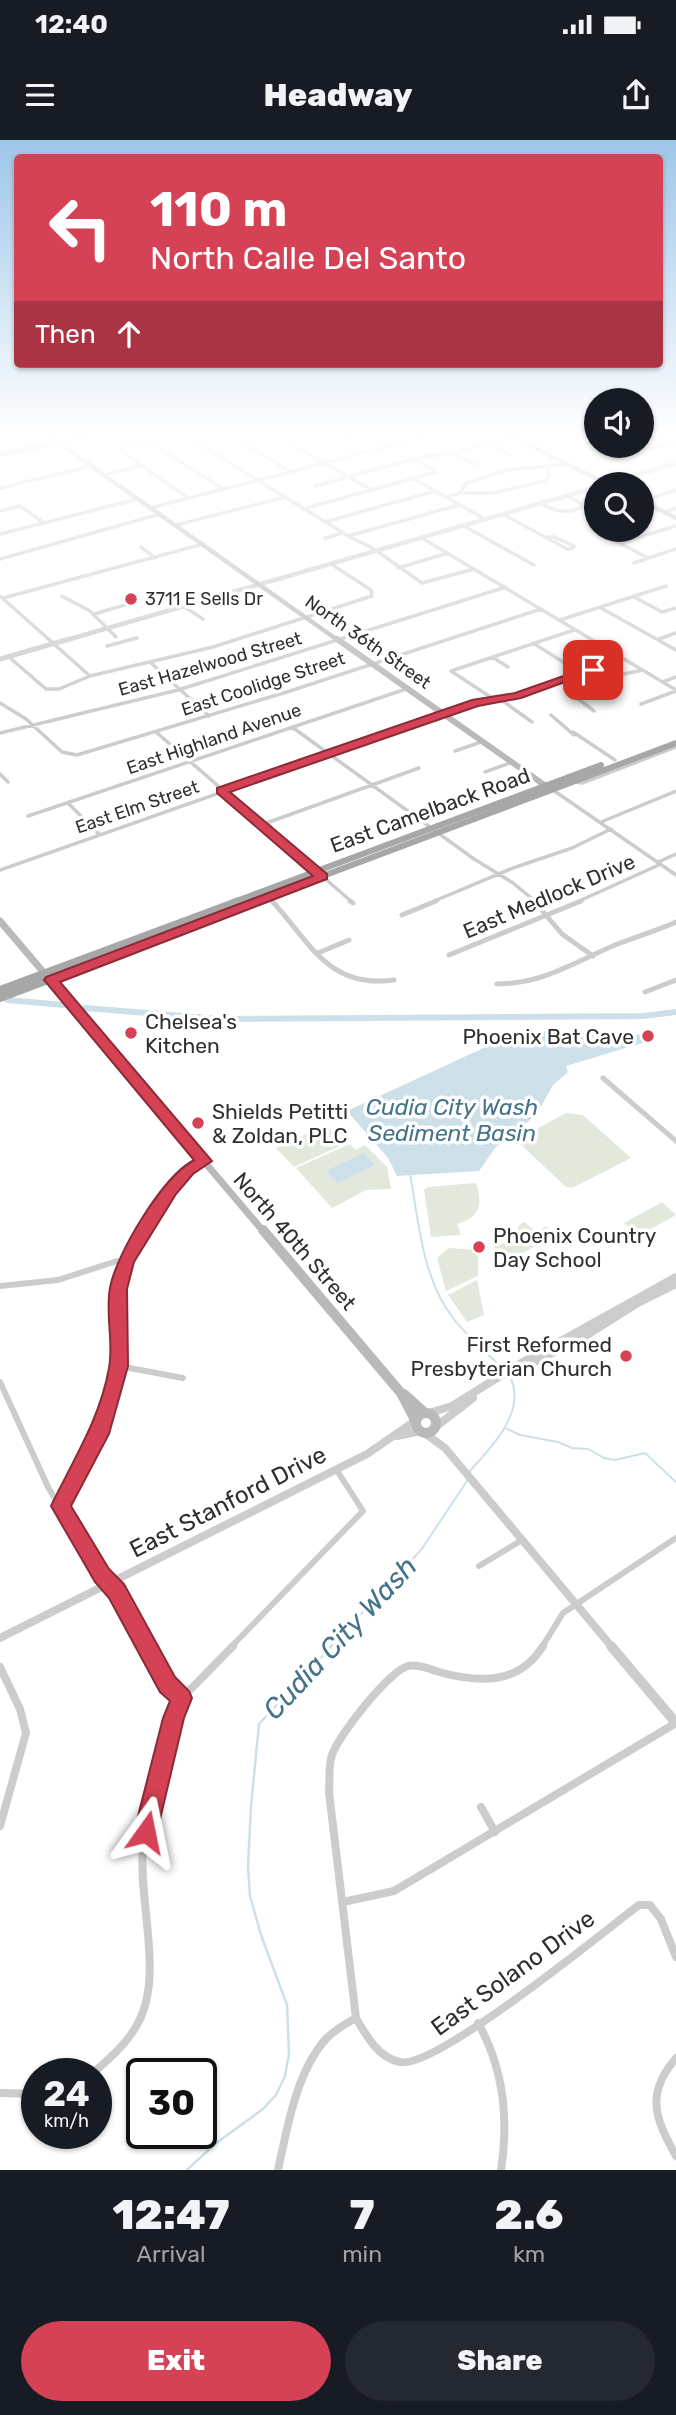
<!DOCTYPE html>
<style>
body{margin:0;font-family:Rubik,sans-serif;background:#242831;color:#f1f3f6;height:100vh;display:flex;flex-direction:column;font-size:26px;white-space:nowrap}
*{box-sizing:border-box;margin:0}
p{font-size:23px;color:#9ea1a6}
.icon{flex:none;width:38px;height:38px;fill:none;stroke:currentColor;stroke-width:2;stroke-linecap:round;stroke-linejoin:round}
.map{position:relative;height:2030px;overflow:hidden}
.sheet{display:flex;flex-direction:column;background:#171b24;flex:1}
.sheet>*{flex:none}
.banner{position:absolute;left:14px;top:14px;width:649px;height:214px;border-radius:7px;box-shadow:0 2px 5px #0004;background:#d64255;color:#fff;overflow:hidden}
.tools{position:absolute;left:584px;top:248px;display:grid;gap:14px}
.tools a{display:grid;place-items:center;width:70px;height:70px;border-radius:50%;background:#171b24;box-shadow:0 2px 5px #0004;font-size:35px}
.speed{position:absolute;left:21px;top:1918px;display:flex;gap:14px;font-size:35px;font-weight:700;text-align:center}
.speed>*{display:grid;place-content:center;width:91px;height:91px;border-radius:50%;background:#171b24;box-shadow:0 2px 5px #0004;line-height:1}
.speed small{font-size:18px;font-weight:400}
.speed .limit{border:4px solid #111;border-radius:10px;background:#fff;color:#111}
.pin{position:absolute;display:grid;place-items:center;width:60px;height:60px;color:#fff;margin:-30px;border-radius:14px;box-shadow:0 4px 10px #0006}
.me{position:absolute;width:77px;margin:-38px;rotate:12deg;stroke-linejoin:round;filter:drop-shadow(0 0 5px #0008)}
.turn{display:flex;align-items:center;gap:24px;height:147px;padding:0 21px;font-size:32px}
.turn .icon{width:91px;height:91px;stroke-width:2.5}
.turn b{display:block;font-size:49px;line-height:60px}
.then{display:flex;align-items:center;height:66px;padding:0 21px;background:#0003;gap:14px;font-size:26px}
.eta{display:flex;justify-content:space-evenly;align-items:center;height:119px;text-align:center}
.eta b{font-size:42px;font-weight:800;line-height:49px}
.cta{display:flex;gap:14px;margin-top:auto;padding:14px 21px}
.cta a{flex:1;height:80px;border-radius:42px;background:#d64255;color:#fff;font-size:28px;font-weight:800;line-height:80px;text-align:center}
.cta a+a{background:#242831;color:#f1f3f6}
.status{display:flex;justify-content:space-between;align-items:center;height:49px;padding:0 35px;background:#171b24;direction:ltr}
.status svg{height:19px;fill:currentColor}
header{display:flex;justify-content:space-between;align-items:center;height:91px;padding:0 21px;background:#171b24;font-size:32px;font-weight:800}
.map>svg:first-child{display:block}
.green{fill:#e3e8dc}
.water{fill:#cde0e9}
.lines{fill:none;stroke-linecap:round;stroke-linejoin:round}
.stream-far1{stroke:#cde0e9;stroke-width:2}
.stream{stroke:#cde0e9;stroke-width:2.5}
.canal{stroke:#cde0e9;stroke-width:6}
.minor-far3{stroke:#ccc;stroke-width:3.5}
.minor-far2{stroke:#ccc;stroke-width:5}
.minor-far1{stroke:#ccc;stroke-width:6}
.minor{stroke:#ccc;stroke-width:8}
.tertiary-far3{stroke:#ccc;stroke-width:4.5}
.tertiary-far2{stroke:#ccc;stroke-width:5}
.tertiary-far1{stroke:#ccc;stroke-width:8}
.tertiary{stroke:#ccc;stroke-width:10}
.secondary-far3{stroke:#b9b9b9;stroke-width:4.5}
.secondary-far2{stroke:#b9b9b9;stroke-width:6}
.secondary-far1{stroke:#b9b9b9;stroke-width:7}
.secondary{stroke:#b9b9b9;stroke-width:10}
.primary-far1{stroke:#a7a7a7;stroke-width:6}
.primary{stroke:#a7a7a7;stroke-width:8}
.route{fill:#d64255;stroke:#8b2b37;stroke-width:2}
.poi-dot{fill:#d64255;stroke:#fff;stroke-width:2.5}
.labels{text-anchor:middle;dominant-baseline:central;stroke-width:7;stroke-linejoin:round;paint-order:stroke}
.far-poi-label{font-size:18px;fill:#2f2f2f;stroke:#fff;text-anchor:start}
.far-street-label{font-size:18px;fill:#2f2f2f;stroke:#fff}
.street-label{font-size:21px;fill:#2f2f2f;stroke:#fff}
.poi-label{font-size:21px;fill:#2f2f2f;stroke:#fff;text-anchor:start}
.water-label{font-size:23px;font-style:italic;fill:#44738a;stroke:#fff}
.near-street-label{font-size:24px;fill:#2f2f2f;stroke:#fff}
.near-water-label{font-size:28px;font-style:italic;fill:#44738a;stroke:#fff}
</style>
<div class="status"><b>12:40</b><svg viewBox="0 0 49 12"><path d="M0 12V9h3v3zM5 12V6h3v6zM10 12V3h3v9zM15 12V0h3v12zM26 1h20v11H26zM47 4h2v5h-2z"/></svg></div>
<header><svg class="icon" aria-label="menu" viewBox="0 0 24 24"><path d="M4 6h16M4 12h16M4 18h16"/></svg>Headway<svg class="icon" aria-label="share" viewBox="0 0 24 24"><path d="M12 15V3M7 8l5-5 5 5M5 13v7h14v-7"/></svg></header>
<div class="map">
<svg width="676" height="2030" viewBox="0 0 676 2030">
<rect width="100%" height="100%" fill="#fff"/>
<path class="green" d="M566 973 583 975 631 1018 572 1048 566 1047 516 1000Z
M326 985 344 1004 294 1027 276 1008Z
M350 1004 356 1010 365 1005 387 1027 391 1049 366 1050 332 1068 296 1028Z
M476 1043C483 1065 480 1077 457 1084L461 1095 431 1097 424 1050 428 1047Z
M662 1062 676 1075 638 1096 624 1083Z
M524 1082 536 1092 546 1086 554 1096 500 1125 492 1117 494 1104 500 1105 517 1096 519 1085Z
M449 1108 478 1110V1136L446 1151 437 1118Z
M477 1140 484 1175 467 1182 448 1155Z"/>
<path class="water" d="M557 890 645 895 649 901 566 926 568 932 553 945 536 975 495 1008 479 1031 397 1036 388 1018 347 971 514 894Z
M364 1013 375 1025 338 1043 326 1031Z"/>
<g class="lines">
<path class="stream-far1" d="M410 1034C419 1083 422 1138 453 1178 467 1197 487 1211 502 1229
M507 1289 520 1295 558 1302 572 1308 588 1309 604 1318 615 1320 645 1313 676 1342
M469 1332C490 1308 526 1274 511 1239
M330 1507 421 1410 467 1341"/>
<path class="stream" d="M187 2030 215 2004 263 1969 276 1955 285 1936 289 1914 287 1865 261 1795 250 1756 248 1726 251 1666 259 1584 332 1506"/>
<path class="canal" d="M7 860 64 865
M85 868 221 879 643 876 676 872"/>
<path class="minor-far3" d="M178 292 127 305 120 310 188 358
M180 292 348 396 374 409 422 443 474 429
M225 292 291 332
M271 292 370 349
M324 292 338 300 377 292
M366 296 386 307
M147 300 223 349
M487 303 512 316
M528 305 572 292
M591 308 616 319 676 301
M452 313 478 326
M414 319 435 331
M104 335 141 326
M412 338 485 379
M315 346 421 317 448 314 512 297
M0 348 91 326
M460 353H493L545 341 549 337 548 329
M446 357 460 353 467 343 508 330 566 324
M642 361 676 350
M540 363C554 371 567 375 582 367V364L567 356
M150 368 445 292
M303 369 436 332
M0 371 20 366 44 383
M642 372 656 368
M664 372 676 368
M503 374 567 409 573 408
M325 382 435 351
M176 385 285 357
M464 386 534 425
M593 389 648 418
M0 394 138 359
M348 396 459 365
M547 397H554L574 406 573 408
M325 398 342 393
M422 398 676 550
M620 403 676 386
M141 407 155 418
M0 419 160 374
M634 423 676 409
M398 428 448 413
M165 454 203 479
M0 456 90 536
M62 456 90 471 116 497
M634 457 662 472 676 468
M3 458 203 404
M601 468 676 510
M94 474 125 465
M560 480 666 446
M659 499 676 493
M533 503 590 539 593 546 573 555 594 571
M107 506 137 498
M9 517 46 549H59L90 536 213 507 372 456 371 450 331 424
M492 517 508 527
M150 522 209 576
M451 531 574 490
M451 531 492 558
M663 542 676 537
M500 559 532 582
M0 563 26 579 62 612 77 615 290 551 541 469
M641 564 676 551
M551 575 574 595
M292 587 474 719 513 743 536 762
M156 592 352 762
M573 592 615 620
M0 593 178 550 506 447
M455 611 481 602
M485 632 510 623
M0 634 8 642
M575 642 582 643 676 607
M553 650 676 735
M68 663 100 695
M28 676 409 548
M601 682 676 651
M261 685 419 628
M658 722 676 714
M0 730 476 563 517 556 593 529 624 534 643 530
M263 751 273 762
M432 762 513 728 572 708 611 689
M577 762 661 724"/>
<path class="minor-far2" d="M272 761C310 802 328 849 394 840
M350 761 353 763
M534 761 562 794 593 816
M402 775 436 761
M318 813 349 800
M449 815 581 761
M497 844C542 844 575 822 615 805 635 797 656 791 676 782
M645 852 676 840
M603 938 676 1001
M142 1092C158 1063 175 1038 204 1021"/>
<path class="minor-far1" d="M0 1146 58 1140 117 1121H126L143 1090
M119 1226 183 1238
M0 1242 49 1349 102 1435 116 1451 147 1507
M61 1366C87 1320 115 1270 120 1217 123 1184 117 1153 126 1121
M479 1426 522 1400
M231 1507 363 1371 336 1329
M542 1507 563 1473 676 1398"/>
<path class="minor" d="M146 1506 168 1545 182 1558
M0 1527 20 1569 26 1593 0 1686
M481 1667 495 1692
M343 1762 394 1751 676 1583
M356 1878C366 1895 378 1918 400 1922 435 1930 603 1792 639 1765H650L661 1779 676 1817
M478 1883C504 1929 509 1978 501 2030
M676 1918C645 1954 655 1978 676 2016
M92 1934C110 1918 127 1904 138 1883 164 1835 138 1762 143 1708 147 1664 162 1621 173 1578L182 1558 233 1506
M0 1953 37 1954
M278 2030C287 1989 296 1933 325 1900 333 1891 345 1884 356 1878L329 1652C330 1640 328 1626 332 1615 338 1596 389 1531 408 1526 418 1524 430 1529 439 1532 479 1543 519 1545 543 1506"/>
<path class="tertiary-far3" d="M606 345 676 323
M63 501 597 347"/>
<path class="tertiary-far2" d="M0 519 69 499"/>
<path class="tertiary-far1" d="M512 1233 579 1200 636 1164 676 1144
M429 1273 452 1266 523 1222 676 1137
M438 1285 473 1258
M423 1292 445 1308 612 1507
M397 1296 421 1291
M0 1498 367 1314 415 1281"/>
<path class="tertiary" d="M611 1506 676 1583"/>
<path class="secondary-far3" d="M43 292 339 501
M503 292 609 345
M0 315 102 292
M642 361 676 378"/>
<path class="secondary-far2" d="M337 499 550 649"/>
<path class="secondary-far1" d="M0 781 264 1092"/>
<path class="secondary" d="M263 1090 401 1253 415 1280
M404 1254 425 1273
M416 1283a10 10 0 1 1 20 0a10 10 0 1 1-20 0Z"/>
<path class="primary-far1" d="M234 762 601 625
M254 762 676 603"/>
<path class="primary" d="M0 850 239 761
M0 858 258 761"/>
</g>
<linearGradient id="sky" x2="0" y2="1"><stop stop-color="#9dc6e8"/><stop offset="0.51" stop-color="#fff"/><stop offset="1" stop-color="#fff" stop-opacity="0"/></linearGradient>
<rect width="676" height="577" fill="url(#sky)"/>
<path class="route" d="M589 527 598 530 521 558 478 566 230 652 327 734V739L60 842 212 1021 193 1034 176 1054 134 1122 127 1149 128 1226 109 1294 71 1366 109 1429 124 1444 175 1537 189 1551 192 1558 184 1578 157 1692 154 1700 146 1704 138 1700 134 1692 163 1578 170 1561 160 1552 109 1458 95 1442 51 1366C73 1320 100 1279 109 1228 114 1202 105 1174 110 1148 116 1114 163 1036 194 1020L44 840 46 837 313 736 217 653V648L472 560 515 553Z"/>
<g class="poi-dot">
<circle cx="131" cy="459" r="7"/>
<circle cx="131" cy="893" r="7"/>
<circle cx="648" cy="896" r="7"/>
<circle cx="198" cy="983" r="7"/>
<circle cx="479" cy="1107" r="7"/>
<circle cx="626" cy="1216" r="7"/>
</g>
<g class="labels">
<g class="far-poi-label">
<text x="145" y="459">3711 E Sells Dr</text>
</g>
<g class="far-street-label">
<text transform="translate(368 502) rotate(35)">North 36th Street</text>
<text transform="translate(210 524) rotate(-16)">East Hazelwood Street</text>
<text transform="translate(263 544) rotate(-18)">East Coolidge Street</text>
<text transform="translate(214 599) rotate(-19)">East Highland Avenue</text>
<text transform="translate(137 667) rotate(-19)">East Elm Street</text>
</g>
<g class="street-label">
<text transform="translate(430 670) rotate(-20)">East Camelback Road</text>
<text transform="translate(549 756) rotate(-23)">East Medlock Drive</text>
<text transform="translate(295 1101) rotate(49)">North 40th Street</text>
</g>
<g class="poi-label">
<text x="145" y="881">Chelsea's<tspan x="145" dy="24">Kitchen</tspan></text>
<text x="634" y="896" text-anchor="end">Phoenix Bat Cave</text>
<text x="212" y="971">Shields Petitti<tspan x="212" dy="24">&amp; Zoldan, PLC</tspan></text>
<text x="493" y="1095">Phoenix Country<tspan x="493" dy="24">Day School</tspan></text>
<text x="612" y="1204" text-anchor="end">First Reformed<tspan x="612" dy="24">Presbyterian Church</tspan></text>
</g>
<g class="water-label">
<text x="452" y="967">Cudia City Wash<tspan x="452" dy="26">Sediment Basin</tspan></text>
</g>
<g class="near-street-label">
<text transform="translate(228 1362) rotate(-27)">East Stanford Drive</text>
<text transform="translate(513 1833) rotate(-36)">East Solano Drive</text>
</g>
<g class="near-water-label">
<text transform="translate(340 1498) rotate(-47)">Cudia City Wash</text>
</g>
</g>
</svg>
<div class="tools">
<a><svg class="icon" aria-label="sound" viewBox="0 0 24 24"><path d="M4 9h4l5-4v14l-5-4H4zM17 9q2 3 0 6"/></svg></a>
<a><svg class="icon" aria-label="search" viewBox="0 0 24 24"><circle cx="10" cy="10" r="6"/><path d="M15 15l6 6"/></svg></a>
</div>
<div class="speed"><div>24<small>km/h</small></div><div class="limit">30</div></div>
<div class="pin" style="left:593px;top:530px;background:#d93025"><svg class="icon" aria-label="arrive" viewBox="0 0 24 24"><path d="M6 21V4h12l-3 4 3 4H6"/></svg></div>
<svg class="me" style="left:146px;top:1692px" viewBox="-20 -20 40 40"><path d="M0-17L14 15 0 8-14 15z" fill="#d64255" stroke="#fff" stroke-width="4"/></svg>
<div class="banner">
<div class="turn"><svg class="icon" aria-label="left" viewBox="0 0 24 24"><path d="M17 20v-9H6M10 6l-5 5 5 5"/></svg><div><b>110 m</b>North Calle Del Santo</div></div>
<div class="then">Then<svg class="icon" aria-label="ahead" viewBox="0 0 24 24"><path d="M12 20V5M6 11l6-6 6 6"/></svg></div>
</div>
</div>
<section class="sheet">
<div class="eta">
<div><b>12:47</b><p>Arrival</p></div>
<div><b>7</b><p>min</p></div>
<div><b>2.6</b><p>km</p></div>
</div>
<div class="cta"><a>Exit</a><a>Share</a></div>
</section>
